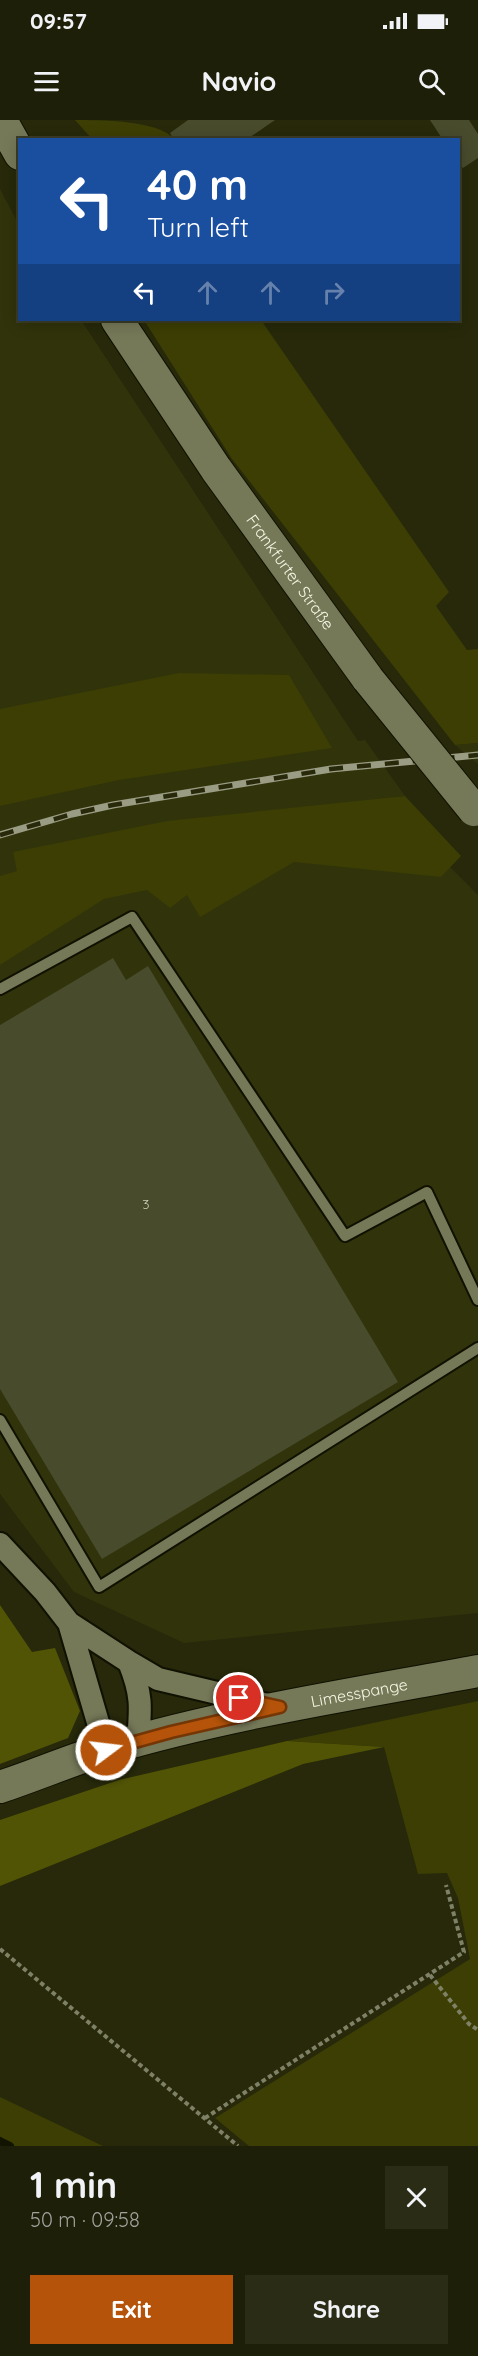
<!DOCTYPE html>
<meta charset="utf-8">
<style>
body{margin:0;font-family:Quicksand,sans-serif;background:#2a2c16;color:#f1f3f6;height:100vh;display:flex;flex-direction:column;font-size:22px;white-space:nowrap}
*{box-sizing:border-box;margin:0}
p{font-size:20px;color:#a0a29c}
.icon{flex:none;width:33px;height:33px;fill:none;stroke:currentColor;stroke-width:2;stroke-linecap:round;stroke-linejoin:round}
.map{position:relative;height:2026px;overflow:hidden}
.details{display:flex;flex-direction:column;background:#1d1f08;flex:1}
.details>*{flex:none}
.guide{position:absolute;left:18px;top:18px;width:442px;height:183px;border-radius:0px;box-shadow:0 3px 15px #0003,0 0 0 2px #3b3d29;background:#1a4fa0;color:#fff;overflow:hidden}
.pin{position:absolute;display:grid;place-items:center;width:51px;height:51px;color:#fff;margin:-26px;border:3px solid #fff;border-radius:50%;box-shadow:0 2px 6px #0007}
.me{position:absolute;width:66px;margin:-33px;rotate:75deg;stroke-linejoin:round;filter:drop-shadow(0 0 4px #0008)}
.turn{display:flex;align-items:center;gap:21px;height:126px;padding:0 30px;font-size:27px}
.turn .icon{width:78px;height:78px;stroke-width:2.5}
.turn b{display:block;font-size:42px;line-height:51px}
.lanes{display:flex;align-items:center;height:57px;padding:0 30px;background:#0003;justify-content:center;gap:30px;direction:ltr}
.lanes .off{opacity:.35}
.round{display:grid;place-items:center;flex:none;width:63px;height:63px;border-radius:0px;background:#2a2c16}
.head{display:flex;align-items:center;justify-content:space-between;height:102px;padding:0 30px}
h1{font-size:36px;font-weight:800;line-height:45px}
.button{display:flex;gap:12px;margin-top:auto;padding:12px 30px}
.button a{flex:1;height:69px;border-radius:0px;background:#b45309;color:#fff;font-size:24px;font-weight:800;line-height:69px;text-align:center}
.button a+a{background:#2a2c16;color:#f1f3f6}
.status{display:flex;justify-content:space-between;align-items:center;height:42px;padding:0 30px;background:#1d1f08;direction:ltr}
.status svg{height:16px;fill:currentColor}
header{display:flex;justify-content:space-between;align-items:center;height:78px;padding:0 30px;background:#1d1f08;font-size:27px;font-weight:800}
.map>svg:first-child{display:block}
.built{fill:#31330b}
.green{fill:#3c3e04}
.forest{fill:#515405}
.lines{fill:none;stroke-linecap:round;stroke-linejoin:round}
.stream{stroke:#131400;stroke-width:8}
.building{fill:#484b2c}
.lane-casing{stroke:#101100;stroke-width:14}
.street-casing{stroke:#101100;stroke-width:26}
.secondary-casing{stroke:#101100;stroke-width:34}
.path{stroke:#7f8167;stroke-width:4;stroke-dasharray:4.5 3;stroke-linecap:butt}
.lane{stroke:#767958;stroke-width:10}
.street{stroke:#767958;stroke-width:22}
.secondary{stroke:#767958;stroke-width:32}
.rail-casing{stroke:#9a9c83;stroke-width:7}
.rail{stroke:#27290a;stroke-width:4.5;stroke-dasharray:14;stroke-linecap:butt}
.secondary-bridge-casing{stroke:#101100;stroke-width:34;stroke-linecap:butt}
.secondary-bridge{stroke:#767958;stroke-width:32}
.route-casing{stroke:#753606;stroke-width:15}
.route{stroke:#b45309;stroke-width:10}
.labels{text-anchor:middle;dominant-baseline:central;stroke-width:6;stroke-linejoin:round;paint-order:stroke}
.number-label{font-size:14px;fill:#caccb6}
.street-label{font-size:16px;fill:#f5f7e4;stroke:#27290a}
</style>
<div class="status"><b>09:57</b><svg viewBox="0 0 49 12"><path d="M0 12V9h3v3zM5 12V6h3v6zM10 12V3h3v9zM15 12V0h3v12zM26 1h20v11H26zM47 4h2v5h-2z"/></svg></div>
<header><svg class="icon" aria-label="menu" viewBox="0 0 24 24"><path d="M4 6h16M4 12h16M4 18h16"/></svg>Navio<svg class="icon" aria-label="search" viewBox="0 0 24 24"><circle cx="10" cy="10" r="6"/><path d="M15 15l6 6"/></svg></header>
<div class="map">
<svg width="478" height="2026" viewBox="0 0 478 2026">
<rect width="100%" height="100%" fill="#27290a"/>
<path class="built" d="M0 69 19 105 20 200H81L358 621 365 620 405 676 395 677 422 719 478 775V1493L184 1523 74 1472 0 1374Z
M478 623V644L455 625Z"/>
<path class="green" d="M75 0C100 0 159 0 174 19H92Z
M144 200H261L449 472 436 486 467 530 478 529V623L455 625 232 339Z
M179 553 289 555 332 628 119 660 0 686V589Z
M405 676 461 736 441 757 294 742 200 797 187 775 170 788 147 770 104 779 0 845V756L17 751 13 732 167 701Z
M478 1581V2026H249L215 1998 470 1839 458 1778 447 1753 418 1754 384 1627 287 1621Z
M0 1977 103 2026H0Z"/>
<path class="forest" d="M0 1485 32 1532 55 1528 80 1591 68 1618 0 1644Z
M287 1621 384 1627 303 1644 0 1766V1700L119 1660Z"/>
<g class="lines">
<path class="stream" d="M0 2021 10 2026"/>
</g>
<path class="building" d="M188 0H275L246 20H174L170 13Z
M430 0H469L478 14V38L463 48 459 43V20H443Z
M113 838 126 860 148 846 398 1262 102 1439 0 1269V905Z"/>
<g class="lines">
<defs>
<path id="lane" d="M0 869 132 797 345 1116 427 1072 478 1180
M0 1300 99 1467 478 1228"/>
<path id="street" d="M0 1424 45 1472 69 1503 129 1542 158 1559 272 1586
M69 1503 106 1630
M129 1542C142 1574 141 1587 138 1621"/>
<g id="secondary">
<path d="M1 0 20 34"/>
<path id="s1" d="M117 200 216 349 368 559"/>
<path id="s2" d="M0 1667C36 1655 71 1640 107 1629 229 1593 354 1574 478 1551"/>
</g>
</defs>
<use href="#lane" class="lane-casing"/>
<use href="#street" class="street-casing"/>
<use href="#secondary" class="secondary-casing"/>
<path class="path" d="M0 1829 238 2026
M430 1855 469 1904 478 1910
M205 1998 464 1832 446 1765"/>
<use href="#lane" class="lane"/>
<use href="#street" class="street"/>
<use href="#secondary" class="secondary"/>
<defs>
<path id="rail" d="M0 715 72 694 113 685 331 649 478 635"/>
</defs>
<use href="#rail" class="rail-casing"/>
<use href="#rail" class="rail"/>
<defs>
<path id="secondary-bridge" d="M368 559 474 690"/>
</defs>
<use href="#secondary-bridge" class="secondary-bridge-casing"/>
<use href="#secondary-bridge" class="secondary-bridge"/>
</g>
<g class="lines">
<defs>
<path id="route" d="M106 1630 171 1612 280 1587 239 1578"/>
</defs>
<use href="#route" class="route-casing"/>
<use href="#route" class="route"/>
</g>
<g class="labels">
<g class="number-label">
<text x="146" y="1084">3</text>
</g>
<g class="street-label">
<text stroke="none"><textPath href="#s1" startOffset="306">Frankfurter Straße</textPath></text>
<text stroke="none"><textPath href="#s2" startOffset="372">Limesspange</textPath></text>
</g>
</g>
</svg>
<div class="pin" style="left:239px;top:1578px;background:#d93025"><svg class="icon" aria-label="arrive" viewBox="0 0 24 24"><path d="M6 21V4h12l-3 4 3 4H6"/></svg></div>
<svg class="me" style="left:106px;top:1630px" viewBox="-20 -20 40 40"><circle r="17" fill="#b45309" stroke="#fff" stroke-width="3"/><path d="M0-11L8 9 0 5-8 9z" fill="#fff"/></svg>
<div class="guide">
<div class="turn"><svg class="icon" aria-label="left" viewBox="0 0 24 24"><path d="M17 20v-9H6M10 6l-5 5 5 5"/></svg><div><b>40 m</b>Turn left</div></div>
<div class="lanes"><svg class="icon" aria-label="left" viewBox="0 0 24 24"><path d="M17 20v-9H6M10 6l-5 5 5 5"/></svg><svg class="icon off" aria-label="ahead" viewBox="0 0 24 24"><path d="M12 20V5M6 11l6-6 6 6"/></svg><svg class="icon off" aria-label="ahead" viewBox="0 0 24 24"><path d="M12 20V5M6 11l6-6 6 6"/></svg><svg class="icon off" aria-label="right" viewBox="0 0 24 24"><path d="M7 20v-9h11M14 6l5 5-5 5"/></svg></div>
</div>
</div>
<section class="details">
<div class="head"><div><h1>1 min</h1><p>50 m · 09:58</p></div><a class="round"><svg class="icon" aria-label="close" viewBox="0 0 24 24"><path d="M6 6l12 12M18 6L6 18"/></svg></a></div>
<div class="button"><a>Exit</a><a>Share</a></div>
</section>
